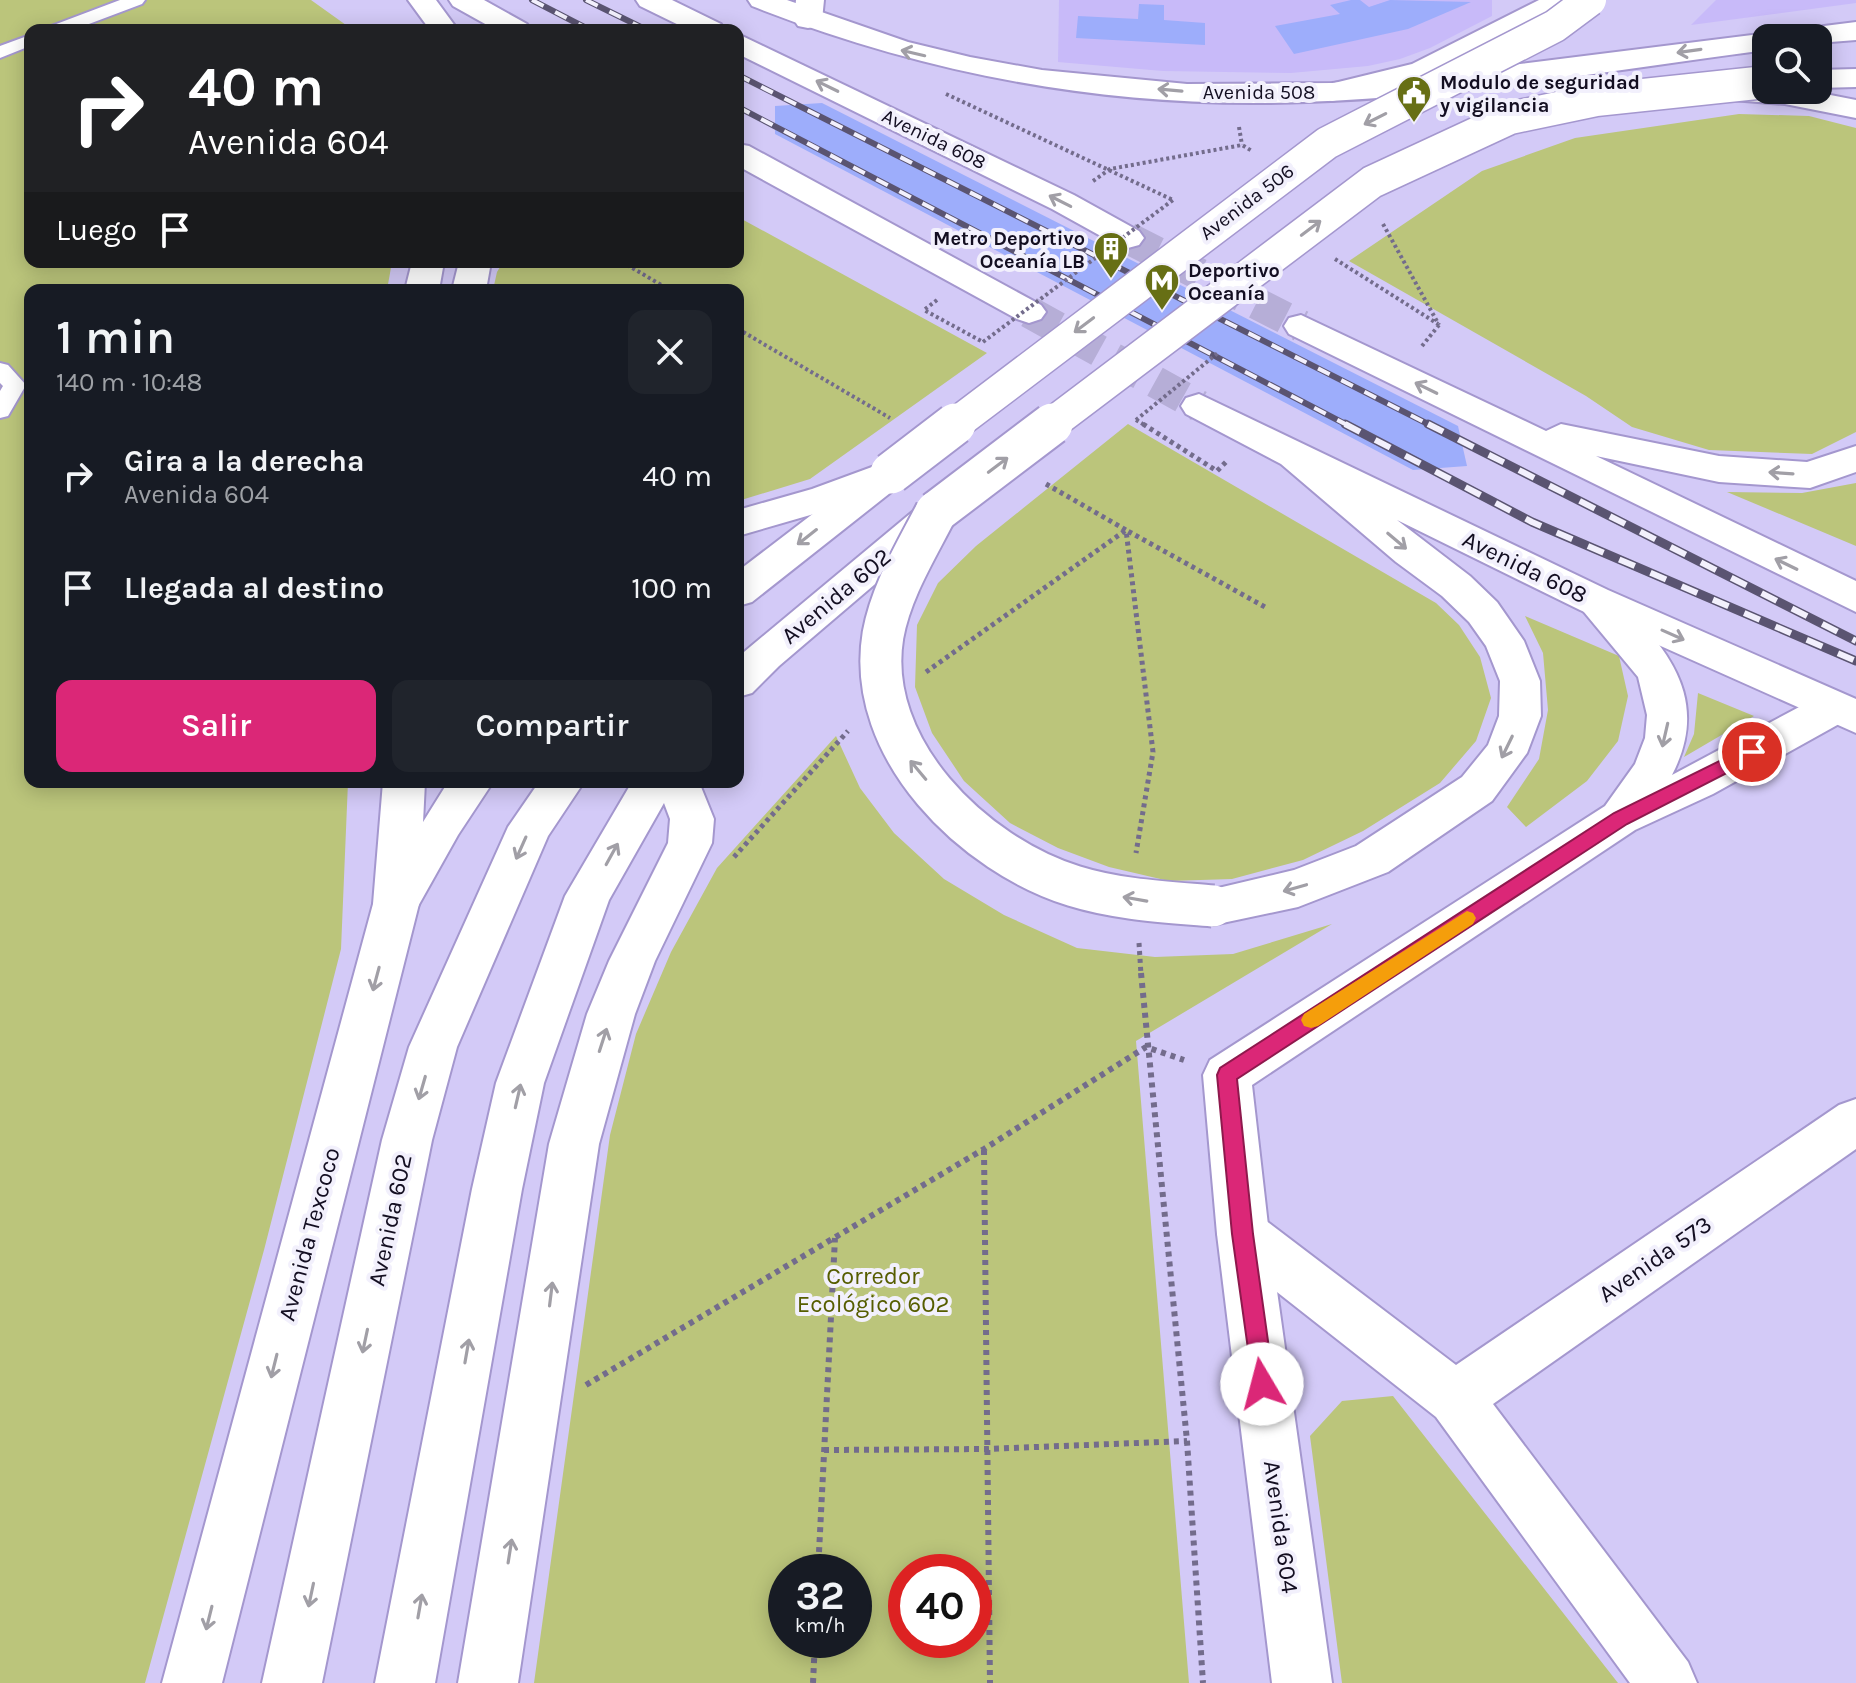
<!DOCTYPE html>
<html lang="es">
<meta charset="utf-8">
<style>
body{margin:0;font-family:Karla,sans-serif;background:#20242c;color:#f1f3f6;height:100vh;display:flex;flex-direction:column;font-size:30px;white-space:nowrap}
*{box-sizing:border-box;margin:0}
p{font-size:26px;color:#9ea1a6}
.icon{flex:none;width:44px;height:44px;fill:none;stroke:currentColor;stroke-width:2;stroke-linecap:round;stroke-linejoin:round}
.map{position:relative;flex:1;overflow:hidden}
.sheet{position:absolute;left:24px;top:284px;width:720px;height:504px;display:flex;flex-direction:column;background:#171b24;border-radius:16px;box-shadow:0 4px 20px #0003}
.sheet>*{flex:none}
.top-card{position:absolute;left:24px;top:24px;width:720px;height:244px;border-radius:16px;box-shadow:0 4px 20px #0003;background:#202124;color:#fff;overflow:hidden}
.fabs{position:absolute;left:1752px;top:24px;display:grid;gap:16px}
.fabs a{display:grid;place-items:center;width:80px;height:80px;border-radius:16px;background:#171b24;box-shadow:0 4px 20px #0003;font-size:40px}
.speed{position:absolute;left:768px;top:1554px;display:flex;gap:16px;font-size:40px;font-weight:700;text-align:center}
.speed>*{display:grid;place-content:center;width:104px;height:104px;border-radius:50%;background:#171b24;box-shadow:0 4px 20px #0003;line-height:1}
.speed small{font-size:20px;font-weight:400}
.speed .limit{border:12px solid #d22;background:#fff;color:#111}
.pin{position:absolute;display:grid;place-items:center;width:68px;height:68px;color:#fff;margin:-34px;border:4px solid #fff;border-radius:50%;box-shadow:0 2px 8px #0007}
.me{position:absolute;width:88px;margin:-44px;rotate:352deg;stroke-linejoin:round;filter:drop-shadow(0 0 6px #0008)}
.turn{display:flex;align-items:center;gap:28px;height:168px;padding:0 32px;font-size:36px}
.turn .icon{width:104px;height:104px;stroke-width:2.5}
.turn b{display:block;font-size:56px;line-height:68px}
.then{display:flex;align-items:center;height:76px;padding:0 32px;background:#0003;gap:16px;font-size:30px}
.round{display:grid;place-items:center;flex:none;width:84px;height:84px;border-radius:16px;background:#20242c}
.overview{display:flex;align-items:center;justify-content:space-between;height:136px;padding:0 32px}
h1{font-size:48px;font-weight:600;line-height:60px}
.cta{display:flex;gap:16px;margin-top:auto;padding:16px 32px}
.cta a{flex:1;height:92px;border-radius:16px;background:#db2777;color:#fff;font-size:32px;font-weight:600;line-height:92px;text-align:center}
.cta a+a{background:#20242c;color:#f1f3f6}
ul{padding:0;list-style:none}
li{display:flex;align-items:center;gap:24px;height:112px;padding:0 32px}
li div{flex:1}
li b{display:block;font-size:30px}
li em{font-style:normal}
.map>svg:first-child{display:block}
.built{fill:#c8baf9}
.green{fill:#bbc57b;fill-rule:evenodd}
.building{fill:#9dadfb}
.lines{fill:none;stroke-linecap:round;stroke-linejoin:round}
.trunk-tunnel{stroke:#b6aed7;stroke-width:32;stroke-dasharray:32 16;stroke-linecap:butt}
.service-casing{stroke:#a497ce;stroke-width:4}
.minor-casing{stroke:#a497ce;stroke-width:4}
.tertiary-casing{stroke:#a497ce;stroke-width:4}
.secondary-casing{stroke:#a497ce;stroke-width:4}
.primary-casing{stroke:#a497ce;stroke-width:4}
.trunk-casing{stroke:#a497ce;stroke-width:4}
.path-far2{stroke:#736c8c;stroke-width:4;stroke-dasharray:3 3;stroke-linecap:butt}
.path-far1{stroke:#736c8c;stroke-width:5;stroke-dasharray:4 4;stroke-linecap:butt}
.path{stroke:#736c8c;stroke-width:6;stroke-dasharray:5 5;stroke-linecap:butt}
.service{fill:#fff;fill-rule:evenodd}
.minor{fill:#fff;fill-rule:evenodd}
.tertiary{fill:#fff;fill-rule:evenodd}
.secondary{fill:#fff;fill-rule:evenodd}
.primary{fill:#fff;fill-rule:evenodd}
.trunk{fill:#fff;fill-rule:evenodd}
.rail-far1-casing{stroke:#5a5471;stroke-width:6}
.rail-casing{stroke:#5a5471;stroke-width:9}
.rail-far1{stroke:#f2f0fc;stroke-width:4;stroke-dasharray:13;stroke-linecap:butt}
.rail{stroke:#f2f0fc;stroke-width:6;stroke-dasharray:17;stroke-linecap:butt}
.primary-bridge-far1-casing{stroke:#a497ce;stroke-width:35;stroke-linecap:butt}
.primary-bridge-casing{stroke:#a497ce;stroke-width:45;stroke-linecap:butt}
.trunk-bridge-casing{stroke:#a497ce;stroke-width:45;stroke-linecap:butt}
.path-bridge{stroke:#736c8c;stroke-width:4;stroke-dasharray:3 3;stroke-linecap:butt}
.primary-bridge-far1{stroke:#fff;stroke-width:32}
.primary-bridge{stroke:#fff;stroke-width:41}
.trunk-bridge{stroke:#fff;stroke-width:41}
.oneway{stroke:#a19fa6}
.route{fill:#db2777;stroke:#8e194d;stroke-width:2}
.slow{fill:#f59e0b}
.labels{text-anchor:middle;dominant-baseline:central;stroke-width:8;stroke-linejoin:round;paint-order:stroke}
.far-poi-label{font-size:20px;font-weight:bold;fill:#130e21;stroke:#f2f0fc;text-anchor:start}
.far-street-label{font-size:20px;fill:#130e21;stroke:#f2f0fc}
.street-label{font-size:24px;fill:#130e21;stroke:#f2f0fc}
.park-label{font-size:24px;fill:#565d00;stroke:#f2f0fc}
</style>
<div class="map">
<svg width="1856" height="1683" viewBox="0 0 1856 1683">
<rect width="100%" height="100%" fill="#d3caf7"/>
<path class="built" d="M1059 0H1492V16L1430 48 1400 59 1368 66 1291 73 1163 71 1058 62Z
M1716 0H1856V3L1691 25Z"/>
<path class="green" d="M0 0H311L353 30H30V262H392L387 290H30V782H348L341 949 264 1250 145 1683H0Z
M1739 114 1809 116 1856 128V432L1812 454 1709 450 1632 427 1586 396 1349 261 1482 171 1575 138Z
M738 217 987 353 810 479 738 501V290H493L497 272 503 262H738Z
M1128 424 1436 603 1459 625 1480 657 1491 698 1476 741 1440 783 1363 831 1303 860 1232 879 1169 881 1109 867 1058 848 1010 823 964 781 932 733 915 687 917 625 938 583 976 546Z
M1856 483V546L1727 492 1802 493Z
M1525 616 1619 656 1628 696 1618 741 1587 781 1526 827 1507 807 1539 759 1548 710 1543 653Z
M1698 693 1754 716 1684 757 1694 734Z
M836 736 860 788 894 833 944 879 1004 915 1077 948 1155 957 1233 954 1332 924 1136 1041 1189 1683H534L610 1135 636 1034 671 952 717 868ZM854 1572V1640H786V1572ZM974 1572V1640H906V1572Z
M1393 1396 1618 1683H1342L1310 1436 1342 1401Z"/>
<path class="building" d="M1351 0H1360L1369 7 1390 0 1471 2 1408 29 1294 54 1275 26 1340 14 1330 5Z
M1139 4 1164 5V20L1205 23V45L1076 38 1078 16 1138 19Z
M822 103 1458 426 1467 466 1413 470 775 134V106Z"/>
<g class="lines">
<path class="trunk-tunnel" d="M1128 238 1301 326
M1029 312 1199 406"/>
<defs>
<path id="service" d="M120 0H145L142 4 73 30H48L51 26Z
M30 35V46L0 58V46Z
M0 363 8 365 26 385 8 416 0 418V391L3 386 0 383Z"/>
<path id="minor" d="M796 0H824L822 20 818 26 808 28 798 26 794 20Z
M1856 1099V1149L1493 1404 1688 1662 1697 1683H1630L1436 1417 1225 1251 1217 1234 1225 1217 1243 1210 1261 1217 1456 1365 1839 1105Z"/>
<path id="tertiary" d="M748 0H787L908 42 970 57 1042 70 1187 84 1332 83 1441 74 1856 22V40L1818 43V38H1766V50C1598 72 1430 102 1260 103 1085 104 915 70 752 6Z
M1594 586C1613 591 1623 605 1637 619 1682 666 1704 713 1672 775L1818 697 1833 692 1848 697 1854 708 1848 719 1713 794 1635 830 1252 1085 1269 1234 1332 1683H1272L1217 1234 1203 1075 1210 1060 1605 806 1635 764 1645 738 1647 715 1638 677 1574 600 1580 590Z"/>
<path id="secondary" d="M408 0H436L458 30H430Z
M412 262H444L439 290H405Z
M383 782H425L419 904 222 1683H162L373 904Z"/>
<path id="primary" d="M1539 0H1569L1559 12 1432 76 1332 101 1322 98 1317 92 1322 86 1412 64Z
M1856 69V87L1818 88V70Z
M891 460 904 464 909 473 904 482 752 602 738 606V571L878 464Z
M936 499 949 503 955 512 949 521 779 666 752 693 738 697V657L923 503Z
M448 782H493L458 835 412 917 396 923 380 917 373 904 380 891Z
M539 782H584L548 836 457 1047 432 1140 322 1683H262L382 1140 409 1047 508 827Z
M632 782H699L714 819 712 843 655 961 635 1014 599 1144 518 1683H458L549 1144 587 1014 609 961 668 843 670 819 664 803 609 900 544 1083 522 1189 435 1683H375L472 1189 496 1083 565 896Z"/>
<path id="trunk" d="M449 0H484L527 24 531 30H496L453 6Z
M636 0H672L721 24 725 30H689L640 6Z
M738 34 1074 195 1139 231 1144 238 1139 245 1128 248 1117 245 1052 209 738 54Z
M1716 83 1766 85V90H1805L1856 100V118L1785 104 1706 98 1701 92 1706 86Z
M738 144 749 146 1041 305 1046 312 1041 319 1029 323 1017 319 738 166Z
M459 262H491L486 290H452Z
M1301 315 1546 431 1561 424 1719 456 1807 462 1856 446V472L1810 488 1719 482 1596 456 1856 581V612L1289 334 1284 326 1289 318Z
M1199 394 1608 590 1856 699V733L1580 610 1397 520 1470 576 1497 602 1524 641 1540 681 1541 716 1527 753 1492 801 1388 872 1298 907 1213 925 1197 919 1190 906 1197 893 1294 870 1356 846 1462 777 1488 745 1499 716 1500 681 1486 646 1469 622 1442 596 1396 562 1281 464 1186 414 1181 406 1186 398Z
M891 460 904 464 909 473 904 482 838 507 738 536V510L812 489Z"/>
</defs>
<use href="#service" class="service-casing"/>
<use href="#minor" class="minor-casing"/>
<use href="#tertiary" class="tertiary-casing"/>
<use href="#secondary" class="secondary-casing"/>
<use href="#primary" class="primary-casing"/>
<use href="#trunk" class="trunk-casing"/>
<path class="path-far2" d="M946 94 1173 200
M1239 127 1242 145
M1093 181 1110 169 1242 145 1252 151
M1383 224 1439 325
M1335 259 1438 324
M622 262 670 290
M937 300 924 310 983 342
M738 329 890 418
M1422 346 1439 325
M1136 420 1146 426"/>
<path class="path-far1" d="M1143 424 1217 471 1228 460
M1046 484 1126 530 1153 752 1136 853
M926 672 1126 530 1265 607
M734 857 848 731
M1139 943 1141 975"/>
<path class="path" d="M1141 973 1187 1441 1203 1683
M984 1150 990 1683
M586 1385 984 1149 1146 1047 1184 1060
M824 1450 987 1449 1187 1441
M818 1572 835 1238
M813 1683 815 1640"/>
<use href="#service" class="service"/>
<use href="#minor" class="minor"/>
<use href="#tertiary" class="tertiary"/>
<use href="#secondary" class="secondary"/>
<use href="#primary" class="primary"/>
<use href="#trunk" class="trunk"/>
<defs>
<path id="rail-far1" d="M532 0 590 30
M586 0 647 30
M738 75 1432 426
M738 107 1349 426"/>
<path id="rail" d="M1345 424 1532 522 1856 661
M1428 424 1856 641"/>
</defs>
<use href="#rail-far1" class="rail-far1-casing"/>
<use href="#rail" class="rail-casing"/>
<use href="#rail-far1" class="rail-far1"/>
<use href="#rail" class="rail"/>
<defs>
<path id="primary-bridge-far1" d="M953 426 1327 143 1555 26 1590 0
M1049 426 1372 182 1510 118 1596 100 1766 82"/>
<path id="primary-bridge" d="M891 473 955 424
M936 512 1052 424"/>
<path id="trunk-bridge" d="M936 512C916 551 891 591 883 635 864 749 974 855 1074 886 1119 900 1167 902 1213 906"/>
</defs>
<use href="#primary-bridge-far1" class="primary-bridge-far1-casing"/>
<use href="#primary-bridge" class="primary-bridge-casing"/>
<use href="#trunk-bridge" class="trunk-bridge-casing"/>
<path class="path-bridge" d="M983 342 1173 200
M1136 420 1219 352"/>
<use href="#primary-bridge-far1" class="primary-bridge-far1"/>
<use href="#primary-bridge" class="primary-bridge"/>
<use href="#trunk-bridge" class="trunk-bridge"/>
</g>
<defs><path id="oneway-shaft" d="M-6 0H5M1.5-3L5.5 0L1.5 3" fill="none" stroke-width="1.6" stroke-linecap="round" stroke-linejoin="round" transform="scale(2)"/></defs>
<g class="oneway">
<use href="#oneway-shaft" transform="translate(1689 51) rotate(172)"/>
<use href="#oneway-shaft" transform="translate(913 53) rotate(-167)"/>
<use href="#oneway-shaft" transform="translate(827 86) rotate(-154)"/>
<use href="#oneway-shaft" transform="translate(1170 90) rotate(-175)"/>
<use href="#oneway-shaft" transform="translate(1375 119) rotate(153)"/>
<use href="#oneway-shaft" transform="translate(1060 201) rotate(-153)"/>
<use href="#oneway-shaft" transform="translate(1311 228) rotate(-37)"/>
<use href="#oneway-shaft" transform="translate(1084 325) rotate(143)"/>
<use href="#oneway-shaft" transform="translate(1426 388) rotate(-154)"/>
<use href="#oneway-shaft" transform="translate(998 465) rotate(-37)"/>
<use href="#oneway-shaft" transform="translate(1781 473) rotate(-176)"/>
<use href="#oneway-shaft" transform="translate(807 537) rotate(142)"/>
<use href="#oneway-shaft" transform="translate(1397 541) rotate(40)"/>
<use href="#oneway-shaft" transform="translate(1786 564) rotate(-154)"/>
<use href="#oneway-shaft" transform="translate(1673 635) rotate(24)"/>
<use href="#oneway-shaft" transform="translate(1665 735) rotate(103)"/>
<use href="#oneway-shaft" transform="translate(1507 747) rotate(116)"/>
<use href="#oneway-shaft" transform="translate(918 770) rotate(-130)"/>
<use href="#oneway-shaft" transform="translate(521 848) rotate(114)"/>
<use href="#oneway-shaft" transform="translate(612 854) rotate(-61)"/>
<use href="#oneway-shaft" transform="translate(1295 888) rotate(164)"/>
<use href="#oneway-shaft" transform="translate(1135 899) rotate(-170)"/>
<use href="#oneway-shaft" transform="translate(376 979) rotate(105)"/>
<use href="#oneway-shaft" transform="translate(603 1040) rotate(-72)"/>
<use href="#oneway-shaft" transform="translate(422 1088) rotate(106)"/>
<use href="#oneway-shaft" transform="translate(518 1096) rotate(-77)"/>
<use href="#oneway-shaft" transform="translate(551 1294) rotate(-83)"/>
<use href="#oneway-shaft" transform="translate(365 1341) rotate(102)"/>
<use href="#oneway-shaft" transform="translate(467 1351) rotate(-80)"/>
<use href="#oneway-shaft" transform="translate(274 1366) rotate(104)"/>
<use href="#oneway-shaft" transform="translate(510 1551) rotate(-81)"/>
<use href="#oneway-shaft" transform="translate(311 1595) rotate(102)"/>
<use href="#oneway-shaft" transform="translate(420 1606) rotate(-80)"/>
<use href="#oneway-shaft" transform="translate(209 1618) rotate(104)"/>
</g>
<path class="route" d="M1752 745 1758 747 1761 752 1758 757 1627 824 1237 1079 1253 1234 1274 1384 1270 1392 1262 1395 1254 1392 1232 1234 1217 1075 1220 1068 1614 813Z"/>
<path class="slow" d="M1467 911 1473 913 1476 918 1473 924 1318 1026 1311 1028 1304 1026 1301 1020 1304 1014Z"/>
<defs>
<symbol id="civic-pin" viewBox="-11 -11 22 30"><path d="M0 17L-7.5 6A9.5 9.5 0 1 1 7.5 6Z" fill="#676f15" stroke="#f2f0fc"/><path d="M-.6-6.5H3V-4.5H.6V-3L4-1V1h2V6H-6V1h2V-1L-.6-3ZM-1.2 2.5V6h2.4V2.5Z" fill="#fff"/></symbol>
<symbol id="building-pin" viewBox="-11 -11 22 30"><path d="M0 17L-7.5 6A9.5 9.5 0 1 1 7.5 6Z" fill="#676f15" stroke="#f2f0fc"/><path d="M-4-6H4V6H1V3H-1V6H-4ZM-2.5-4.3h1.7v1.8h-1.7ZM.8-4.3h1.7v1.8H.8ZM-2.5-1h1.7V.8h-1.7ZM.8-1h1.7V.8H.8Z" fill="#fff"/></symbol>
<symbol id="metro-pin" viewBox="-11 -11 22 30"><path d="M0 17L-7.5 6A9.5 9.5 0 1 1 7.5 6Z" fill="#676f15" stroke="#f2f0fc"/><path d="M-5.5 5V-5H-3L0 0L3-5H5.5V5H3V-.5L0 4L-3-.5V5Z" fill="#fff"/></symbol>
</defs>
<g fill-rule="evenodd">
<use href="#civic-pin" x="1394" y="73" width="40" height="54"/>
<use href="#building-pin" x="1091" y="229" width="40" height="54"/>
<use href="#metro-pin" x="1142" y="261" width="40" height="54"/>
</g>
<g class="labels">
<g class="far-poi-label">
<text x="1440" y="82">Modulo de seguridad<tspan x="1440" dy="23">y vigilancia</tspan></text>
<text x="1085" y="238" text-anchor="end">Metro Deportivo<tspan x="1085" dy="23">Oceanía LB</tspan></text>
<text x="1188" y="270">Deportivo<tspan x="1188" dy="23">Oceanía</tspan></text>
</g>
<g class="far-street-label">
<text x="1259" y="92">Avenida 508</text>
<text transform="translate(934 139) rotate(26)">Avenida 608</text>
<text transform="translate(1247 202) rotate(-37)">Avenida 506</text>
</g>
<g class="street-label">
<text transform="translate(1525 567) rotate(26)">Avenida 608</text>
<text transform="translate(836 596) rotate(-40)">Avenida 602</text>
<text transform="translate(390 1220) rotate(-78)">Avenida 602</text>
<text transform="translate(309 1234) rotate(-75)">Avenida Texcoco</text>
<text transform="translate(1655 1259) rotate(-35)">Avenida 573</text>
<text transform="translate(1281 1527) rotate(82)">Avenida 604</text>
</g>
<g class="park-label">
<text x="873" y="1276">Corredor<tspan x="873" dy="28">Ecológico 602</tspan></text>
</g>
</g>
</svg>
<div class="fabs">
<a><svg class="icon" aria-label="search" viewBox="0 0 24 24"><circle cx="10" cy="10" r="6"/><path d="M15 15l6 6"/></svg></a>
</div>
<div class="speed"><div>32<small>km/h</small></div><div class="limit">40</div></div>
<div class="pin" style="left:1752px;top:752px;background:#d93025"><svg class="icon" aria-label="arrive" viewBox="0 0 24 24"><path d="M6 21V4h12l-3 4 3 4H6"/></svg></div>
<svg class="me" style="left:1262px;top:1384px" viewBox="-20 -20 40 40"><circle r="19" fill="#fff"/><path d="M0-13L10 11 0 6-10 11z" fill="#db2777"/></svg>
<div class="top-card">
<div class="turn"><svg class="icon" aria-label="right" viewBox="0 0 24 24"><path d="M7 20v-9h11M14 6l5 5-5 5"/></svg><div><b>40 m</b>Avenida 604</div></div>
<div class="then">Luego<svg class="icon" aria-label="arrive" viewBox="0 0 24 24"><path d="M6 21V4h12l-3 4 3 4H6"/></svg></div>
</div>
<section class="sheet">
<div class="overview"><div><h1>1 min</h1><p>140 m · 10:48</p></div><a class="round"><svg class="icon" aria-label="close" viewBox="0 0 24 24"><path d="M6 6l12 12M18 6L6 18"/></svg></a></div>
<ul>
<li><svg class="icon" aria-label="right" viewBox="0 0 24 24"><path d="M7 20v-9h11M14 6l5 5-5 5"/></svg><div><b>Gira a la derecha</b><p>Avenida 604</p></div><em>40 m</em></li>
<li><svg class="icon" aria-label="arrive" viewBox="0 0 24 24"><path d="M6 21V4h12l-3 4 3 4H6"/></svg><div><b>Llegada al destino</b></div><em>100 m</em></li>
</ul>
<div class="cta"><a>Salir</a><a>Compartir</a></div>
</section>
</div>
